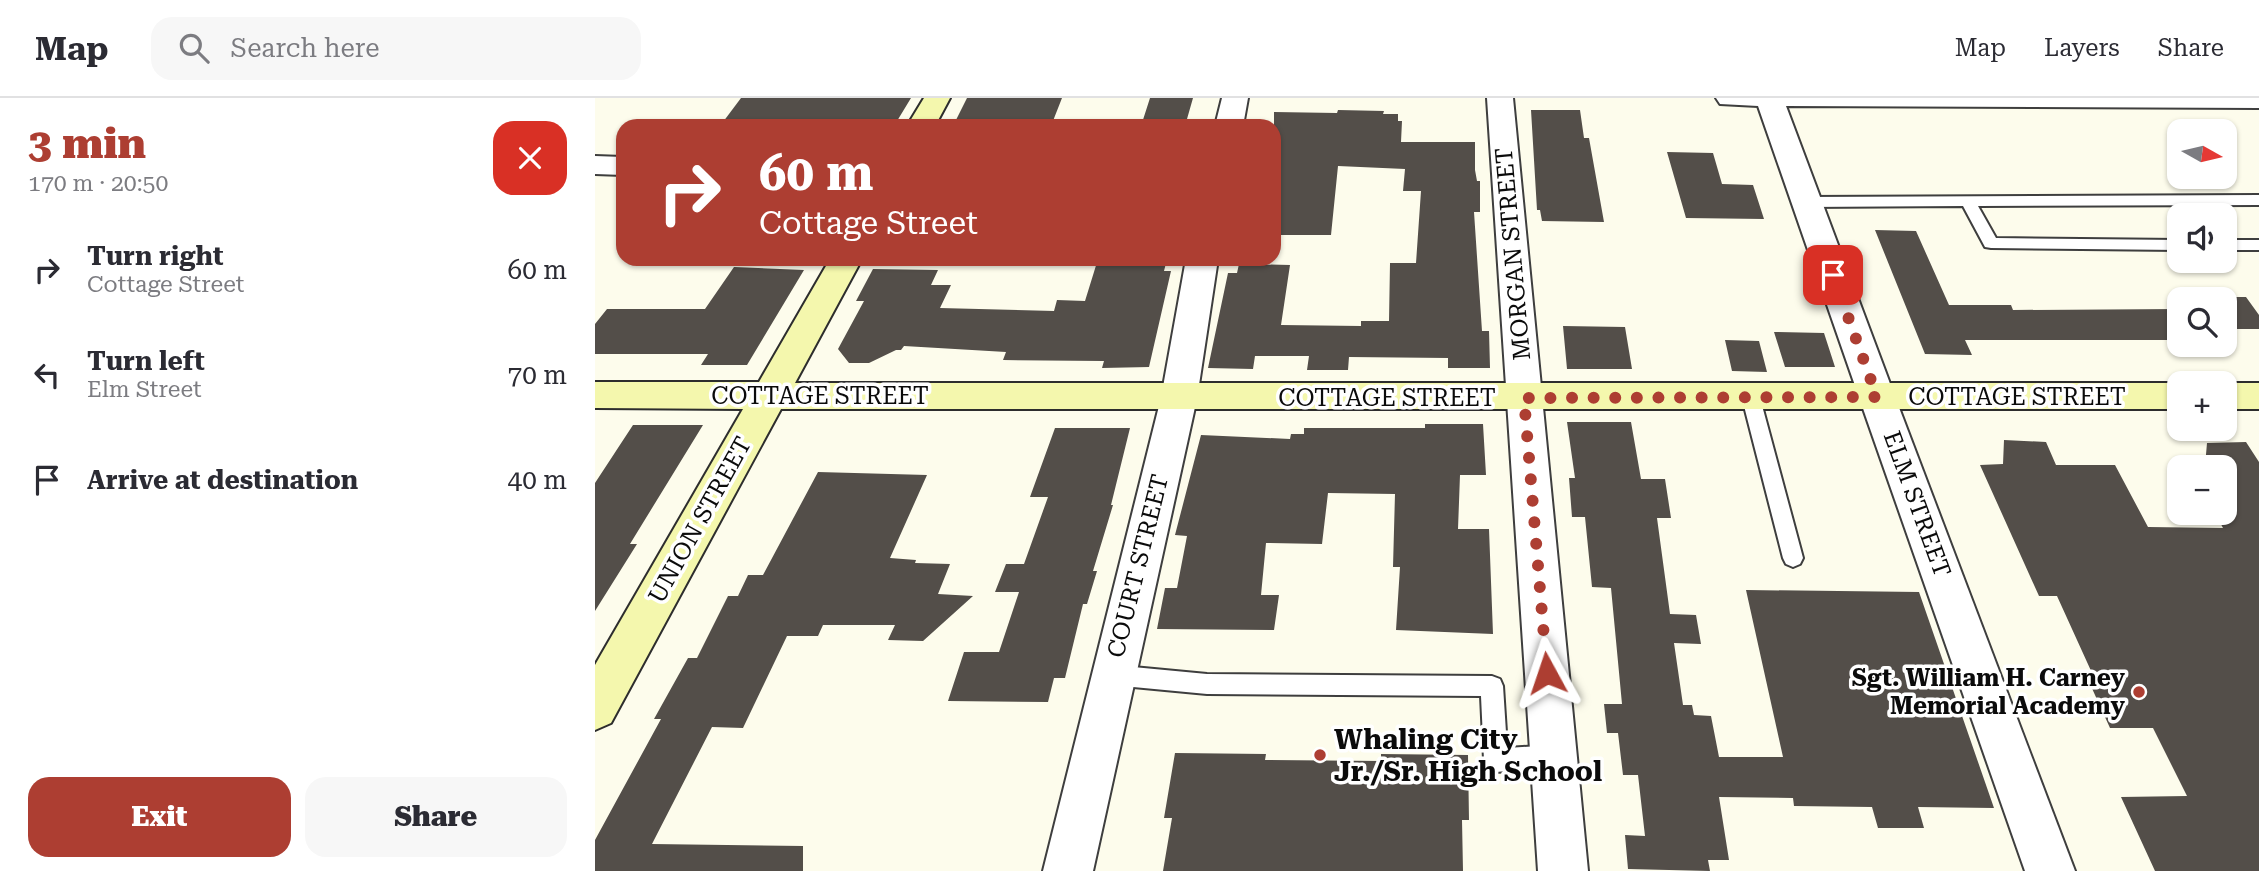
<!DOCTYPE html>
<meta charset="utf-8">
<style>
body{margin:0;font-family:"Roboto Serif",serif;background:#f7f7f7;color:#2b2b33;height:100vh;display:flex;flex-direction:column;font-size:26px;white-space:nowrap}
*{box-sizing:border-box;margin:0}
p{font-size:23px;color:#7c7c81}
.icon{flex:none;width:38px;height:38px;fill:none;stroke:currentColor;stroke-width:2;stroke-linecap:round;stroke-linejoin:round}
.map{position:relative;flex:1;overflow:hidden}
.details{display:flex;flex-direction:column;background:#fff;width:595px}
.details>*{flex:none}
.guide{position:absolute;left:21px;top:21px;width:665px;height:147px;border-radius:21px;box-shadow:0 2px 5px #0004;background:#ad3e32;color:#fff;overflow:hidden}
.needle{width:46px;rotate:98deg}
.controls{position:absolute;left:1572px;top:21px;display:grid;gap:14px}
.controls a{display:grid;place-items:center;width:70px;height:70px;border-radius:14px;background:#fff;box-shadow:0 2px 5px #0004;font-size:35px}
.pin{position:absolute;display:grid;place-items:center;width:60px;height:60px;color:#fff;margin:-30px;border-radius:14px;box-shadow:0 4px 10px #0006}
.me{position:absolute;width:77px;margin:-38px;rotate:355deg;stroke-linejoin:round;filter:drop-shadow(0 0 5px #0008)}
.turn{display:flex;align-items:center;gap:24px;height:147px;padding:0 28px;font-size:32px}
.turn .icon{width:91px;height:91px;stroke-width:2.5}
.turn b{display:block;font-size:49px;line-height:60px}
.round{display:grid;place-items:center;flex:none;width:74px;height:74px;border-radius:21px;background:#f7f7f7}
.summary{display:flex;align-items:center;justify-content:space-between;height:119px;padding:0 28px}
h1{font-size:42px;font-weight:800;line-height:52px;color:#ad3e32}
.button{display:flex;gap:14px;margin-top:auto;padding:14px 28px}
.button a{flex:1;height:80px;border-radius:21px;background:#ad3e32;color:#fff;font-size:28px;font-weight:800;line-height:80px;text-align:center}
.button a+a{background:#f7f7f7;color:#2b2b33}
ul{padding:0;list-style:none}
li{display:flex;align-items:center;gap:21px;height:105px;padding:0 28px}
li div{flex:1}
li b{display:block;font-size:26px}
li em{font-style:normal}
header{display:flex;align-items:center;gap:42px;box-sizing:border-box;height:98px;padding:0 35px;background:#fff;border-bottom:2px solid #e1e1e2}
header strong{font-size:33px}
nav{display:flex;gap:38px;margin-inline-start:auto;font-size:24px}
.search{width:490px;height:63px;background:#f7f7f7;display:flex;align-items:center;gap:18px;box-sizing:border-box;padding:0 24px;border-radius:21px;color:#7c7c81;font-size:26px}
main{display:flex;flex:1;min-height:0}
.map>svg:first-child{display:block}
.building{fill:#534e49}
.lines{fill:none;stroke-linecap:round;stroke-linejoin:round}
.service-casing{stroke:#3e3e3e;stroke-width:4}
.minor-casing{stroke:#3e3e3e;stroke-width:4}
.tertiary-casing{stroke:#3e3e3e;stroke-width:4}
.secondary-casing{stroke:#2d2d2d;stroke-width:4}
.service{fill:#fff;fill-rule:evenodd}
.minor{fill:#fff;fill-rule:evenodd}
.tertiary{fill:#fff;fill-rule:evenodd}
.secondary{fill:#f4f7ad;fill-rule:evenodd}
.route{stroke:#ad3e32;stroke-width:12;stroke-dasharray:0 21.6}
.poi-dot{fill:#ad3e32;stroke:#fff;stroke-width:2.5}
.labels{text-anchor:middle;dominant-baseline:central;stroke-width:7;stroke-linejoin:round;paint-order:stroke}
.street-label{font-size:24px;fill:#0b0b0b;stroke:#fff}
.poi-label{font-size:24px;font-weight:bold;fill:#0b0b0b;stroke:#fff;text-anchor:end}
.near-poi-label{font-size:28px;font-weight:bold;fill:#0b0b0b;stroke:#fff;text-anchor:start}
</style>
<header>
<strong>Map</strong>
<div class="search"><svg class="icon" aria-label="search" viewBox="0 0 24 24"><circle cx="10" cy="10" r="6"/><path d="M15 15l6 6"/></svg>Search here</div>
<nav><a>Map</a><a>Layers</a><a>Share</a></nav>
</header>
<main>
<section class="details">
<div class="summary"><div><h1>3 min</h1><p>170 m · 20:50</p></div><a class="round" style="background:#d93025;color:#fff"><svg class="icon" aria-label="close" viewBox="0 0 24 24"><path d="M6 6l12 12M18 6L6 18"/></svg></a></div>
<ul>
<li><svg class="icon" aria-label="right" viewBox="0 0 24 24"><path d="M7 20v-9h11M14 6l5 5-5 5"/></svg><div><b>Turn right</b><p>Cottage Street</p></div><em>60 m</em></li>
<li><svg class="icon" aria-label="left" viewBox="0 0 24 24"><path d="M17 20v-9H6M10 6l-5 5 5 5"/></svg><div><b>Turn left</b><p>Elm Street</p></div><em>70 m</em></li>
<li><svg class="icon" aria-label="arrive" viewBox="0 0 24 24"><path d="M6 21V4h12l-3 4 3 4H6"/></svg><div><b>Arrive at destination</b></div><em>40 m</em></li>
</ul>
<div class="button"><a>Exit</a><a>Share</a></div>
</section>
<div class="map">
<svg width="1664" height="773" viewBox="0 0 1664 773">
<rect width="100%" height="100%" fill="#fdfcec"/>
<path class="building" d="M146 0H316L299 28H125Z
M372 0H467L456 28H358Z
M555 0H598L590 28H546Z
M743 12 789 13 788 16H803V23H807L806 44H880V72L882 83H885V114H879L887 233H894L895 270H853V260L754 259 753 272H712L714 258H660L658 271 613 270 633 175H642L644 166 695 167 686 227 766 228V223H794L795 165H821L826 93H808L810 71 743 68 736 137H679V14L742 15Z
M936 12H985L989 40H994L1009 124 947 123 945 112H942Z
M1072 54 1118 55 1127 86 1158 87 1169 121 1091 120Z
M1280 132 1321 133 1354 207H1416L1418 212 1584 211V242H1370L1377 257 1330 256Z
M503 161H572L569 173H576L554 269 507 270 509 263 408 262 411 254 309 248 306 252H301L274 265H254L243 251 269 203H261L278 171 343 172 336 187H356L345 210 459 213 462 202 490 203Z
M139 169 209 172 152 267H106L113 256H0V226L12 211H110Z
M1618 199H1651L1664 217V231H1642L1629 215V201Z
M968 228 1030 229 1037 271H972Z
M1179 234 1229 235 1240 269H1190Z
M1130 242 1164 243 1172 274 1137 273Z
M972 324H1036L1046 381H1070L1076 420H1062L1075 516 1101 517 1106 546 1079 545 1088 607H1097L1099 617 1116 618 1124 659H1188L1151 492 1324 494 1399 710 1323 709 1329 730H1283L1277 709 1199 708 1198 700 1124 699 1134 762H1113L1115 773 1033 771 1030 737 1050 738 1043 677H1028L1023 635H1012L1009 606H1027L1016 490 997 489 990 419H977L974 380H980Z
M830 326H888L891 377H865L863 431H894L898 536 801 532 805 469H798L800 396 733 395 727 446 671 445 666 497H684L679 532 562 531 570 490H582L592 438 580 437 606 337 695 341 696 336H709V330H830Z
M38 327H108L35 446H42L0 513V385Z
M460 330H535L516 407H518L498 473H502L492 506H488L470 580H459L453 604 353 603 369 554H404L424 494H400L411 466H429L453 399H435Z
M1409 342 1451 344 1461 367H1520L1553 429 1628 430 1620 415H1629V369L1592 368H1610L1612 345 1651 344 1664 364V773H1560L1526 699 1592 698 1558 630H1515L1495 586H1502L1462 498H1444L1385 367 1408 366Z
M223 374 332 377 295 460 321 462 320 465 355 466 343 496 378 498 328 543 293 542 300 527H228L223 538H192L148 630 117 629 57 746 208 748V773H0V742L66 621H59L93 560H102L133 498H143L153 477H168Z
M580 655 671 656 670 662 786 663V656L873 657 874 722H867L868 773H568L577 720H569Z"/>
<g class="lines">
<defs>
<path id="service" d="M1664 97V107L1383 108 1401 140 1584 142V152L1396 150 1390 149 1368 108 1211 109 1204 104 1211 99Z
M1629 142H1664V152H1629Z
M1156 293 1162 295 1165 300 1208 460 1205 466 1198 469 1191 466 1188 460 1147 300 1150 295Z
M517 567 612 576 897 578 905 581 908 588 912 650 958 647 966 650 970 658 966 666 958 669 901 674 893 670 889 662 886 598 612 596 517 587 509 584 506 577 509 570Z"/>
<path id="minor" d="M627 0H653L648 28H620Z
M892 0H918L993 773H943Z
M1121 0H1664V10L1191 8 1300 299 1295 309 1282 313 1269 309 1264 299 1163 8 1125 6Z
M0 58 28 59V77L0 76Z
M591 161H623L602 300 498 773H448L566 300Z"/>
<path id="tertiary" d="M1282 285 1295 289 1300 299 1480 773H1430L1264 299 1269 289Z"/>
<path id="secondary" d="M329 0H355L340 28H312Z
M235 161H267L200 285H1586H1584V311H186L16 625 0 632V567L148 311 0 310V284H164Z
M1627 285H1664V311H1629V285Z"/>
</defs>
<use href="#service" class="service-casing"/>
<use href="#minor" class="minor-casing"/>
<use href="#tertiary" class="tertiary-casing"/>
<use href="#secondary" class="secondary-casing"/>
<use href="#service" class="service"/>
<use href="#minor" class="minor"/>
<use href="#tertiary" class="tertiary"/>
<use href="#secondary" class="secondary"/>
</g>
<g class="lines">
<path class="route" d="M952 575 929 300 1282 299 1238 177"/>
</g>
<g class="poi-dot">
<circle cx="1544" cy="594" r="7"/>
<circle cx="725" cy="657" r="7"/>
</g>
<g class="labels">
<g class="street-label">
<text transform="translate(918 156) rotate(-95)">MORGAN STREET</text>
<text x="225" y="298">COTTAGE STREET</text>
<text x="1422" y="299">COTTAGE STREET</text>
<text x="792" y="300">COTTAGE STREET</text>
<text transform="translate(1322 406) rotate(70)">ELM STREET</text>
<text transform="translate(105 422) rotate(-61)">UNION STREET</text>
<text transform="translate(543 468) rotate(-76)">COURT STREET</text>
</g>
<g class="poi-label">
<text x="1530" y="580">Sgt. William H. Carney<tspan x="1530" dy="28">Memorial Academy</tspan></text>
</g>
<g class="near-poi-label">
<text x="739" y="641">Whaling City<tspan x="739" dy="32">Jr./Sr. High School</tspan></text>
</g>
</g>
</svg>
<div class="controls">
<a><svg class="needle" viewBox="-14 -14 28 28"><path d="M0-13l5 13h-10z" fill="#e53935"/><path d="M0 13l5-13h-10z" fill="#7c7c81"/></svg></a>
<a><svg class="icon" aria-label="sound" viewBox="0 0 24 24"><path d="M4 9h4l5-4v14l-5-4H4zM17 9q2 3 0 6"/></svg></a>
<a><svg class="icon" aria-label="search" viewBox="0 0 24 24"><circle cx="10" cy="10" r="6"/><path d="M15 15l6 6"/></svg></a>
<a>+</a>
<a>−</a>
</div>
<div class="pin" style="left:1238px;top:177px;background:#d93025"><svg class="icon" aria-label="arrive" viewBox="0 0 24 24"><path d="M6 21V4h12l-3 4 3 4H6"/></svg></div>
<svg class="me" style="left:952px;top:575px" viewBox="-20 -20 40 40"><path d="M0-17L14 15 0 8-14 15z" fill="#ad3e32" stroke="#fff" stroke-width="4"/></svg>
<div class="guide">
<div class="turn"><svg class="icon" aria-label="right" viewBox="0 0 24 24"><path d="M7 20v-9h11M14 6l5 5-5 5"/></svg><div><b>60 m</b>Cottage Street</div></div>
</div>
</div>
</main>
